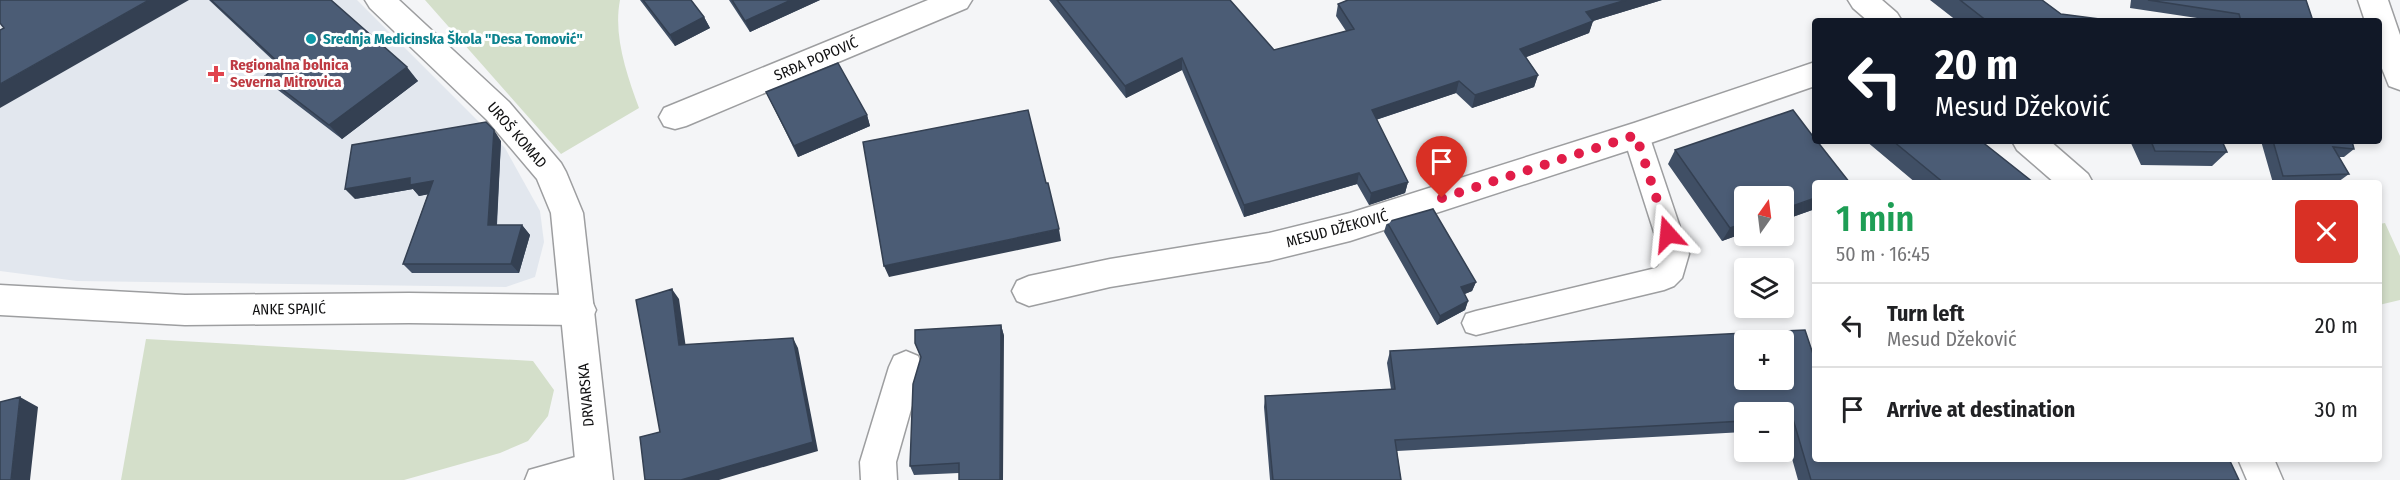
<!DOCTYPE html>
<meta charset="utf-8">
<style>
body{margin:0;font-family:"Fira Sans Condensed",sans-serif;background:#f6f6f6;color:#202124;height:100vh;display:flex;flex-direction:column;font-size:22px;white-space:nowrap}
*{box-sizing:border-box;margin:0}
p{font-size:20px;color:#757577}
.icon{flex:none;width:33px;height:33px;fill:none;stroke:currentColor;stroke-width:2;stroke-linecap:round;stroke-linejoin:round}
.map{position:relative;flex:1;overflow:hidden}
.sheet{position:absolute;left:1812px;top:180px;width:570px;height:282px;display:flex;flex-direction:column;background:#fff;border-radius:6px;box-shadow:0 3px 9px #0003}
.sheet>*{flex:none}
.top-card{position:absolute;left:1812px;top:18px;width:570px;height:126px;border-radius:6px;box-shadow:0 3px 9px #0003;background:#111827;color:#fff;overflow:hidden}
.needle{width:39px;rotate:14deg}
.controls{position:absolute;left:1734px;top:186px;display:grid;gap:12px}
.controls a{display:grid;place-items:center;width:60px;height:60px;border-radius:6px;background:#fff;box-shadow:0 3px 9px #0003;font-size:30px}
.pin{position:absolute;display:grid;place-items:center;width:51px;height:51px;color:#fff;margin:-62px -26px;border-radius:50% 50% 50% 0;rotate:-45deg;box-shadow:0 0 6px #0007}
.pin .icon{rotate:45deg}
.me{position:absolute;width:66px;margin:-33px;rotate:342deg;stroke-linejoin:round;filter:drop-shadow(0 0 4px #0008)}
.turn{display:flex;align-items:center;gap:21px;height:126px;padding:0 24px;font-size:27px}
.turn .icon{width:78px;height:78px;stroke-width:2.5}
.turn b{display:block;font-size:42px;line-height:51px}
.round{display:grid;place-items:center;flex:none;width:63px;height:63px;border-radius:6px;background:#f6f6f6}
.headline{display:flex;align-items:center;justify-content:space-between;height:102px;padding:0 24px}
h1{font-size:36px;font-weight:600;line-height:45px;color:#1e9e55}
ul{padding:0;list-style:none}
li{display:flex;align-items:center;gap:18px;height:84px;padding:0 24px;border-top:2px solid #e0e0e0}
li div{flex:1}
li b{display:block;font-size:22px}
li em{font-style:normal}
.map>svg:first-child{display:block}
.built{fill:#e2e7ee}
.green{fill:#d4dfca}
.lines{fill:none;stroke-linecap:round;stroke-linejoin:round}
.service-casing{stroke:#9d9ea0;stroke-width:3}
.pedestrian-casing{stroke:#9d9ea0;stroke-width:3}
.minor-casing{stroke:#9d9ea0;stroke-width:3}
.tertiary-casing{stroke:#9d9ea0;stroke-width:3}
.service{fill:#fff;fill-rule:evenodd}
.pedestrian{fill:#fff;fill-rule:evenodd}
.minor{fill:#fff;fill-rule:evenodd}
.tertiary{fill:#fff;fill-rule:evenodd}
.wall{fill:#404f65}
.shaded-wall{fill:#344052}
.building{fill:#4b5c75;stroke:#344052;stroke-width:1.5;fill-rule:evenodd}
.route{stroke:#e11d48;stroke-width:10;stroke-dasharray:0 18}
.culture-dot{fill:#0f9aa8;stroke:#fff;stroke-width:2}
.health-dot{fill:#e0444e;stroke:#fff;stroke-width:2}
.labels{text-anchor:middle;dominant-baseline:central;stroke-width:6;stroke-linejoin:round;paint-order:stroke}
.culture-label{font-size:15px;font-weight:bold;fill:#0d838f;stroke:#fff;text-anchor:start}
.street-label{font-size:15px;fill:#101011;stroke:#fff}
.health-label{font-size:15px;font-weight:bold;fill:#be3a42;stroke:#fff;text-anchor:start}
</style>
<div class="map">
<svg width="2400" height="480" viewBox="0 0 2400 480">
<rect width="100%" height="100%" fill="#f4f5f7"/>
<path class="built" d="M0 0H357L505 148 540 211 544 242 535 277 506 287 77 281 0 271Z"/>
<path class="green" d="M425 0H620C613 36 627 75 639 108L561 154Z
M2385 223 2400 256V300L2379 305V224Z
M146 339 533 361 554 390 548 416 528 441 500 453 404 480H121Z"/>
<g class="lines">
<defs>
<path id="service" d="M1636 125 1645 128 1649 135 1689 254 1682 278 1674 286 1664 290 1476 335 1466 332 1462 323 1466 314 1476 311 1656 268 1659 265 1661 254 1623 135 1627 128Z
M593 452 604 456 608 466 604 476 593 480H525L529 470Z"/>
<path id="pedestrian" d="M2358 0H2388L2400 35V90L2389 86 2379 61V21H2365Z"/>
<path id="minor" d="M928 0H972L967 8 686 126 675 129 664 126 659 117 664 108Z
M1848 0H1882L1897 13 1902 21H1868L1853 8Z
M1815 62V86L1636 148 1350 241 1269 261 1110 287 1029 306 1017 301 1012 291 1017 281 1029 276 1110 259 1269 233 1350 213 1634 123Z
M2012 141H2050L2088 174 2093 183H2055L2017 150Z
M0 285 185 295 409 293 579 295 591 299 596 310 591 321 579 325 409 323 185 325 0 315Z
M906 351 918 356 923 367 896 462 897 480H861L860 462 889 367 894 356Z
M2238 459H2274L2283 480H2247Z"/>
<path id="tertiary" d="M365 0H399L509 102 561 163 566 172 583 213 613 480H577L551 213 537 179 487 120 370 8Z"/>
</defs>
<use href="#service" class="service-casing"/>
<use href="#pedestrian" class="pedestrian-casing"/>
<use href="#minor" class="minor-casing"/>
<use href="#tertiary" class="tertiary-casing"/>
<use href="#service" class="service"/>
<use href="#pedestrian" class="pedestrian"/>
<use href="#minor" class="minor"/>
<use href="#tertiary" class="tertiary"/>
</g>
<path class="wall" d="M209 0H331L418 81 342 139 278 90 265 76 278 65Z
M640 0H691L704 17 710 28 675 46Z
M729 0H820L750 32Z
M1049 0H1230L1274 50 1346 31 1336 16 1338 4 1348 0H1662L1593 21 1589 33 1526 57 1538 75 1534 87 1472 108 1456 93 1376 120 1408 182 1405 193 1369 205 1357 184 1244 217 1182 70 1126 98Z
M1930 0H2042L2061 14 2115 21H1957Z
M2131 0H2306L2313 21H2217L2130 8Z
M766 92 867 115 870 126 798 157Z
M501 141 497 225H522L530 235 519 273H412L403 264 428 194 419 196 413 189 355 199Z
M1866 141H1981L2034 183H1916Z
M2130 141H2222L2227 152 2212 166 2141 165Z
M2261 141H2352L2354 149 2344 157H2339L2349 174 2338 182 2273 183Z
M1675 150 1815 209 1784 220V196L1744 233 1722 241 1668 164Z
M1387 222 1476 282 1472 291 1464 294 1468 301 1465 310 1437 325 1384 232Z
M1001 325 1004 336 959 473 914 475 910 466 921 358 915 343Z
M1390 351 1815 360V459L2239 480H1798L1784 430V412H1744V432L1397 451 1401 480H1270L1264 407 1265 396 1391 389 1387 363Z"/>
<path class="shaded-wall" d="M149 0H189L0 108V84Z
M791 0H820L750 32 745 21Z
M1626 0H1662L1593 21 1589 33 1516 61 1520 49 1586 12Z
M704 17 710 28 675 46 670 35Z
M1182 58V70L1126 98 1125 86Z
M407 67 418 81 342 139 329 125Z
M1538 75 1534 87 1472 108 1475 95Z
M1459 81 1456 93 1369 122 1372 110Z
M867 115 870 126 798 157 794 146Z
M494 130 501 141 496 235 488 225Z
M1359 173 1357 184 1244 217V205Z
M410 178 433 181 441 192 419 196 413 189 355 199 345 189Z
M1408 182 1405 193 1369 205 1371 193Z
M1815 198V209L1784 220V209Z
M1744 223V233L1722 241 1730 228Z
M522 225 530 235 519 273 511 264Z
M1059 229 1061 241 889 277 884 266Z
M1476 282 1472 291 1458 297 1461 287Z
M672 289 679 299 687 355 679 345Z
M1468 301 1465 310 1437 325 1440 316Z
M1001 325 1004 336 1003 480H1000Z
M793 338 798 348 818 451 719 480H681Z
M20 397 38 407 30 480H11Z"/>
<path class="building" d="M0 0H149L0 84V30L4 28 0 23Z
M211 0H331L407 67 329 125 265 76 280 64Z
M643 0H691L704 17 670 35Z
M732 0H791L745 21Z
M1057 0H1230L1274 50 1354 29 1338 4 1348 0H1626L1586 12 1593 21 1520 49 1538 75 1475 95 1459 81 1372 110 1408 182 1371 193 1359 173 1244 205 1182 58 1125 86Z
M1960 0H2042L2061 14 2115 21H1987Z
M2148 0H2306L2313 21H2241L2239 14Z
M838 63 867 115 794 146 766 92Z
M1028 110 1046 183H1048L1059 229 884 266 863 142Z
M1793 110 1815 139V141H1817L1850 183H1815V198L1784 209V196H1744V223L1730 228 1675 150Z
M486 122 494 130 488 225H522L511 264H403L433 181 410 185V178L345 189 352 145Z
M1893 141H1981L2034 183H1944Z
M2151 141H2222L2227 152 2155 151Z
M2273 141H2352L2354 149 2333 147 2349 174 2283 176Z
M1433 209 1476 282 1461 287 1468 301 1440 316 1387 222Z
M672 289 679 345 793 338 813 442 681 480H645L640 437 660 432 636 300Z
M1001 325 1000 480H959V463L910 466 913 384 921 357 915 343V330Z
M1805 330 1815 360V459H2229L2239 480H1811L1793 419H1784V412H1744V421L1395 440 1401 480H1273L1265 396 1395 389 1390 351ZM1744 340H1784V380H1744Z
M20 397 11 480H0V402Z"/>
<g class="lines">
<path class="route" d="M1442 198 1636 135 1668 234"/>
</g>
<circle class="culture-dot" cx="311" cy="39" r="6"/>
<path class="health-dot" d="M213 65h6v6h6v6h-6v6h-6v-6h-6v-6h6z"/>
<g class="labels">
<g class="culture-label">
<text x="323" y="39">Srednja Medicinska Škola "Desa Tomović"</text>
</g>
<g class="street-label">
<text transform="translate(816 59) rotate(-23)">SRĐA POPOVIĆ</text>
<text transform="translate(517 135) rotate(49)">UROŠ KOMAD</text>
<text transform="translate(1337 229) rotate(-15)">MESUD DŽEKOVIĆ</text>
<text transform="translate(289 309) rotate(-1)">ANKE SPAJIĆ</text>
<text transform="translate(586 395) rotate(-95)">DRVARSKA</text>
</g>
<g class="health-label">
<text x="230" y="65">Regionalna bolnica<tspan x="230" dy="17">Severna Mitrovica</tspan></text>
</g>
</g>
</svg>
<div class="controls">
<a><svg class="needle" viewBox="-14 -14 28 28"><path d="M0-13l5 13h-10z" fill="#e53935"/><path d="M0 13l5-13h-10z" fill="#757577"/></svg></a>
<a><svg class="icon" aria-label="layers" viewBox="0 0 24 24"><path d="M12 4l9 5-9 5-9-5zM3 14l9 5 9-5"/></svg></a>
<a>+</a>
<a>−</a>
</div>
<div class="pin" style="left:1442px;top:198px;background:#d93025"><svg class="icon" aria-label="arrive" viewBox="0 0 24 24"><path d="M6 21V4h12l-3 4 3 4H6"/></svg></div>
<svg class="me" style="left:1668px;top:234px" viewBox="-20 -20 40 40"><path d="M0-17L14 15 0 8-14 15z" fill="#e11d48" stroke="#fff" stroke-width="4"/></svg>
<div class="top-card">
<div class="turn"><svg class="icon" aria-label="left" viewBox="0 0 24 24"><path d="M17 20v-9H6M10 6l-5 5 5 5"/></svg><div><b>20 m</b>Mesud Džeković</div></div>
</div>
<section class="sheet">
<div class="headline"><div><h1>1 min</h1><p>50 m · 16:45</p></div><a class="round" style="background:#d93025;color:#fff"><svg class="icon" aria-label="close" viewBox="0 0 24 24"><path d="M6 6l12 12M18 6L6 18"/></svg></a></div>
<ul>
<li><svg class="icon" aria-label="left" viewBox="0 0 24 24"><path d="M17 20v-9H6M10 6l-5 5 5 5"/></svg><div><b>Turn left</b><p>Mesud Džeković</p></div><em>20 m</em></li>
<li><svg class="icon" aria-label="arrive" viewBox="0 0 24 24"><path d="M6 21V4h12l-3 4 3 4H6"/></svg><div><b>Arrive at destination</b></div><em>30 m</em></li>
</ul>
</section>
</div>
